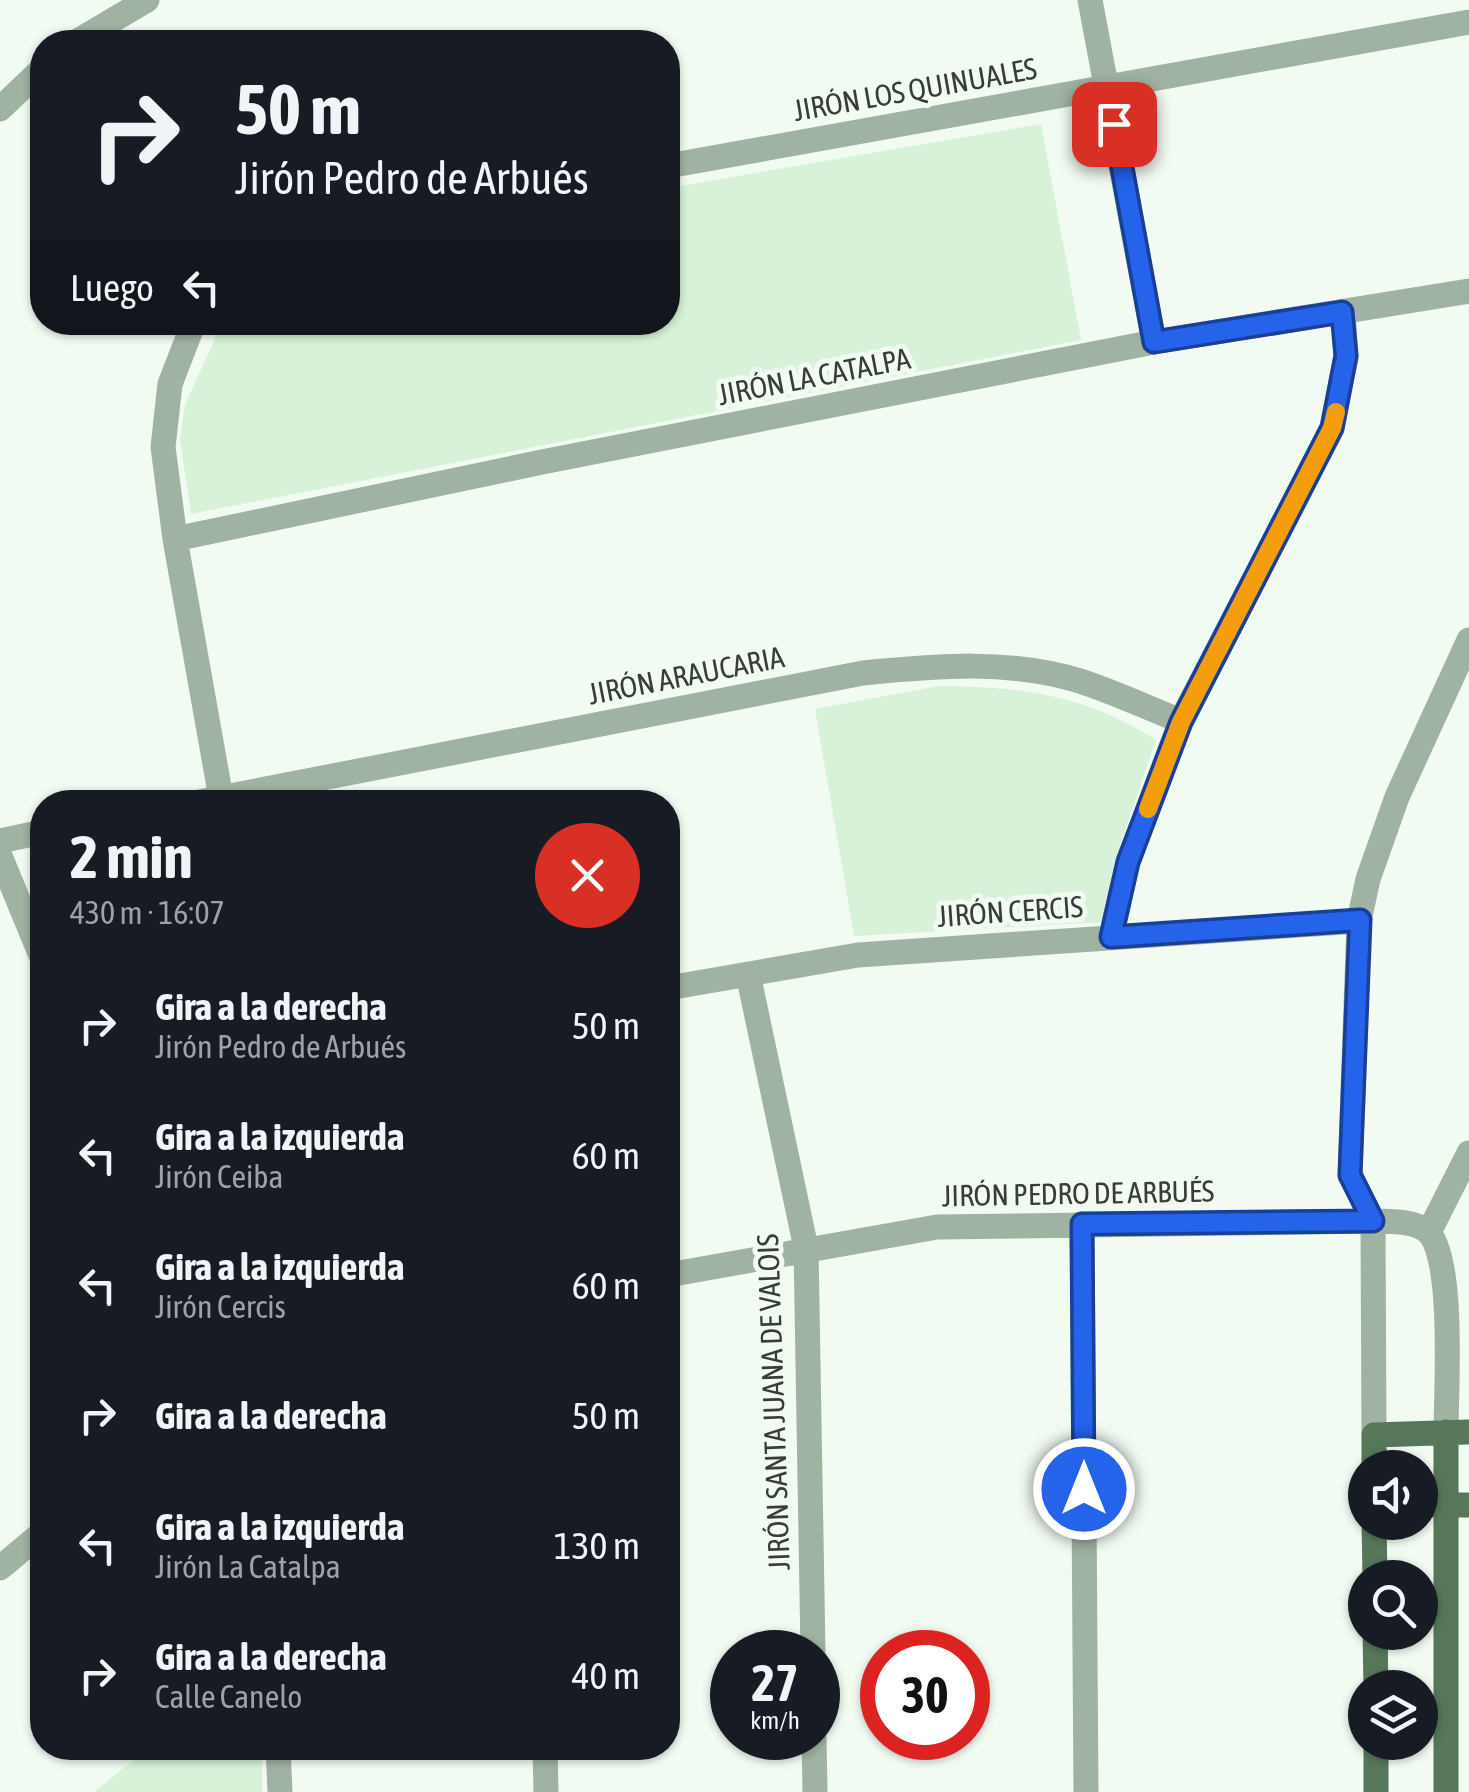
<!DOCTYPE html>
<html lang="es">
<meta charset="utf-8">
<style>
body{margin:0;font-family:"Asap Condensed",sans-serif;background:#20242c;color:#f1f3f6;height:100vh;display:flex;flex-direction:column;font-size:38px;white-space:nowrap}
*{box-sizing:border-box;margin:0}
p{font-size:32px;color:#9ea1a6}
.icon{flex:none;width:55px;height:55px;fill:none;stroke:currentColor;stroke-width:2;stroke-linecap:round;stroke-linejoin:round}
.map{position:relative;flex:1;overflow:hidden}
.drawer{position:absolute;left:30px;top:790px;width:650px;height:970px;display:flex;flex-direction:column;background:#171b24;border-radius:40px;box-shadow:0 2px 8px #0004}
.drawer>*{flex:none}
.banner{position:absolute;left:30px;top:30px;width:650px;height:305px;border-radius:40px;box-shadow:0 2px 8px #0004;background:#171b24;color:#f1f3f6;overflow:hidden}
.controls{position:absolute;left:1348px;top:1450px;display:grid;gap:20px}
.controls a{display:grid;place-items:center;width:90px;height:90px;border-radius:50%;background:#171b24;box-shadow:0 2px 8px #0004;font-size:50px}
.speed{position:absolute;left:710px;top:1630px;display:flex;gap:20px;font-size:50px;font-weight:700;text-align:center}
.speed>*{display:grid;place-content:center;width:130px;height:130px;border-radius:50%;background:#171b24;box-shadow:0 2px 8px #0004;line-height:1}
.speed small{font-size:25px;font-weight:400}
.speed .limit{border:15px solid #d22;background:#fff;color:#111}
.pin{position:absolute;display:grid;place-items:center;width:85px;height:85px;color:#fff;margin:-42px;border-radius:20px;box-shadow:0 5px 15px #0006}
.me{position:absolute;width:110px;margin:-55px;rotate:0deg;stroke-linejoin:round;filter:drop-shadow(0 0 8px #0008)}
.turn{display:flex;align-items:center;gap:35px;height:210px;padding:0 40px;font-size:45px}
.turn .icon{width:130px;height:130px;stroke-width:2.5}
.turn b{display:block;font-size:70px;line-height:85px}
.then{display:flex;align-items:center;height:95px;padding:0 40px;background:#0003;gap:20px;font-size:38px}
.round{display:grid;place-items:center;flex:none;width:105px;height:105px;border-radius:52px;background:#20242c}
.overview{display:flex;align-items:center;justify-content:space-between;height:170px;padding:0 40px}
h1{font-size:60px;font-weight:700;line-height:75px}
ul{padding:0;list-style:none}
li{display:flex;align-items:center;gap:30px;height:130px;padding:0 40px}
li div{flex:1}
li b{display:block;font-size:38px}
li em{font-style:normal}
.map>svg:first-child{display:block}
.green{fill:#d7f2d9}
.lines{fill:none;stroke-linecap:round;stroke-linejoin:round}
.minor{stroke:#a0b2a2;stroke-width:25}
.major{stroke:#57775b;stroke-width:25}
.route-casing{stroke:#184099;stroke-width:25}
.route{stroke:#2563eb;stroke-width:18}
.slow{stroke:#f59e0b;stroke-width:18}
.labels{text-anchor:middle;dominant-baseline:central;stroke-width:10;stroke-linejoin:round;paint-order:stroke}
.street-label{font-size:30px;fill:#393d39;stroke:#f1fbf2}
</style>
<div class="map">
<svg width="1469" height="1792" viewBox="0 0 1469 1792">
<rect width="100%" height="100%" fill="#f1fbf2"/>
<path class="green" d="M1041 124 1081 340 191 514 180 440 185 405 222 323 668 322V188Z
M939 686C1023 687 1084 694 1156 740L1115 860 1103 922 854 936 815 709Z
M149 1748H262V1792H94Z"/>
<g class="lines">
<path class="minor" d="M1090 0 1154 342
M76 42 147 0
M0 109 42 69
M668 166 1469 22
M194 322 170 384 163 447 175 539 221 798
M175 539 542 462 1154 342 1469 291
M199 802 863 673C936 666 1009 659 1080 681 1114 692 1148 708 1181 721
M0 841 42 832
M0 856 42 958
M1111 937 1128 862 1181 721 1332 428 1346 356 1343 312
M748 974 806 1248 813 1652
M668 988 858 955 1359 921
M1082 1224 1086 1792
M1429 1232 1469 1153
M668 1275 937 1227 1373 1221C1390 1222 1413 1220 1427 1231 1455 1254 1446 1393 1446 1432
M1374 1435 1373 1221 1350 1175 1359 921 1368 879 1397 797 1469 640
M0 1568 42 1533
M814 1738 815 1792
M278 1748 280 1792
M545 1748 546 1792"/>
<path class="major" d="M1446 1432V1792
M1374 1468V1435L1469 1432
M1420 1505H1469
M1374 1522 1375 1578
M1375 1632 1376 1688
M1376 1742V1792"/>
</g>
<g class="lines">
<defs>
<path id="route" d="M1084 1489 1082 1224 1373 1221 1350 1175 1360 920 1111 937 1128 862 1181 722 1332 428 1346 356 1342 312 1154 342 1114 124"/>
</defs>
<use href="#route" class="route-casing"/>
<use href="#route" class="route"/>
<path class="slow" d="M1148 809 1181 722 1332 428 1336 412"/>
</g>
<g class="labels">
<g class="street-label">
<text transform="translate(915 89) rotate(-10)">JIRÓN LOS QUINUALES</text>
<text transform="translate(814 376) rotate(-11)">JIRÓN LA CATALPA</text>
<text transform="translate(686 675) rotate(-11)">JIRÓN ARAUCARIA</text>
<text transform="translate(1010 911) rotate(-4)">JIRÓN CERCIS</text>
<text transform="translate(1078 1193) rotate(-1)">JIRÓN PEDRO DE ARBUÉS</text>
<text transform="translate(773 1402) rotate(-92)">JIRÓN SANTA JUANA DE VALOIS</text>
</g>
</g>
</svg>
<div class="controls">
<a><svg class="icon" aria-label="sound" viewBox="0 0 24 24"><path d="M4 9h4l5-4v14l-5-4H4zM17 9q2 3 0 6"/></svg></a>
<a><svg class="icon" aria-label="search" viewBox="0 0 24 24"><circle cx="10" cy="10" r="6"/><path d="M15 15l6 6"/></svg></a>
<a><svg class="icon" aria-label="layers" viewBox="0 0 24 24"><path d="M12 4l9 5-9 5-9-5zM3 14l9 5 9-5"/></svg></a>
</div>
<div class="speed"><div>27<small>km/h</small></div><div class="limit">30</div></div>
<div class="pin" style="left:1114px;top:124px;background:#d93025"><svg class="icon" aria-label="arrive" viewBox="0 0 24 24"><path d="M6 21V4h12l-3 4 3 4H6"/></svg></div>
<svg class="me" style="left:1084px;top:1489px" viewBox="-20 -20 40 40"><circle r="17" fill="#2563eb" stroke="#fff" stroke-width="3"/><path d="M0-11L8 9 0 5-8 9z" fill="#fff"/></svg>
<div class="banner">
<div class="turn"><svg class="icon" aria-label="right" viewBox="0 0 24 24"><path d="M7 20v-9h11M14 6l5 5-5 5"/></svg><div><b>50 m</b>Jirón Pedro de Arbués</div></div>
<div class="then">Luego<svg class="icon" aria-label="left" viewBox="0 0 24 24"><path d="M17 20v-9H6M10 6l-5 5 5 5"/></svg></div>
</div>
<section class="drawer">
<div class="overview"><div><h1>2 min</h1><p>430 m · 16:07</p></div><a class="round" style="background:#d93025;color:#fff"><svg class="icon" aria-label="close" viewBox="0 0 24 24"><path d="M6 6l12 12M18 6L6 18"/></svg></a></div>
<ul>
<li><svg class="icon" aria-label="right" viewBox="0 0 24 24"><path d="M7 20v-9h11M14 6l5 5-5 5"/></svg><div><b>Gira a la derecha</b><p>Jirón Pedro de Arbués</p></div><em>50 m</em></li>
<li><svg class="icon" aria-label="left" viewBox="0 0 24 24"><path d="M17 20v-9H6M10 6l-5 5 5 5"/></svg><div><b>Gira a la izquierda</b><p>Jirón Ceiba</p></div><em>60 m</em></li>
<li><svg class="icon" aria-label="left" viewBox="0 0 24 24"><path d="M17 20v-9H6M10 6l-5 5 5 5"/></svg><div><b>Gira a la izquierda</b><p>Jirón Cercis</p></div><em>60 m</em></li>
<li><svg class="icon" aria-label="right" viewBox="0 0 24 24"><path d="M7 20v-9h11M14 6l5 5-5 5"/></svg><div><b>Gira a la derecha</b></div><em>50 m</em></li>
<li><svg class="icon" aria-label="left" viewBox="0 0 24 24"><path d="M17 20v-9H6M10 6l-5 5 5 5"/></svg><div><b>Gira a la izquierda</b><p>Jirón La Catalpa</p></div><em>130 m</em></li>
<li><svg class="icon" aria-label="right" viewBox="0 0 24 24"><path d="M7 20v-9h11M14 6l5 5-5 5"/></svg><div><b>Gira a la derecha</b><p>Calle Canelo</p></div><em>40 m</em></li>
</ul>
</section>
</div>
